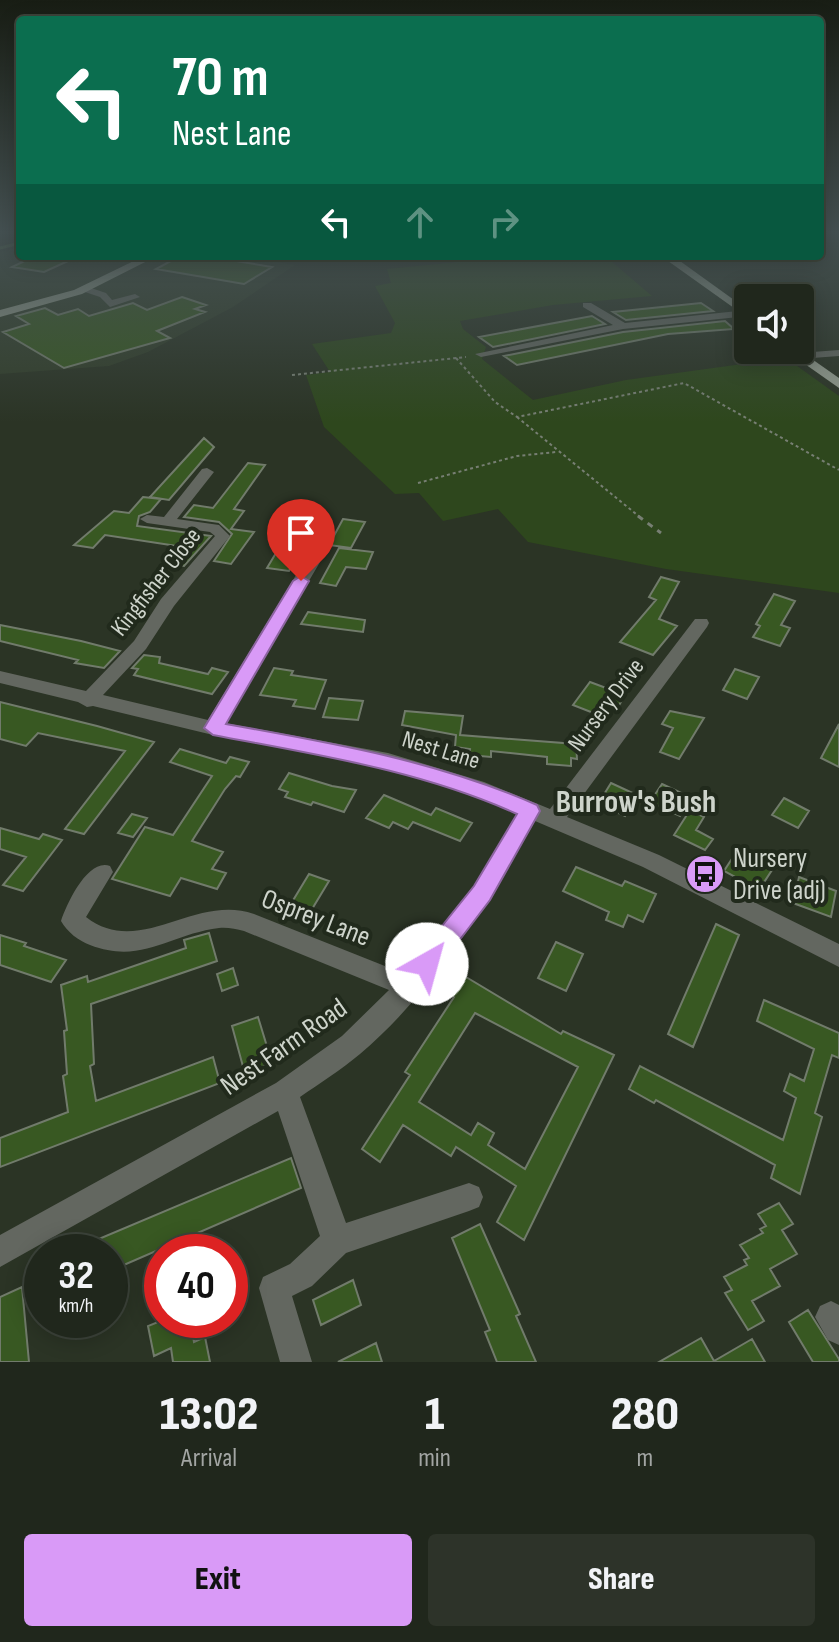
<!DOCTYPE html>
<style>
body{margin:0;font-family:"Sofia Sans Condensed",sans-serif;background:#2d3329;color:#f1f3f6;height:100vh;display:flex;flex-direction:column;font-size:30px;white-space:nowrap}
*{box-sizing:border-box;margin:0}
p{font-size:26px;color:#a2a5a3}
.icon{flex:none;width:44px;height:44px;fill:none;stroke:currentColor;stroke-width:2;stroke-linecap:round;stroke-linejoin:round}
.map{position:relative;height:1362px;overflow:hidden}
.details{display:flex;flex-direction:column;background:#20271c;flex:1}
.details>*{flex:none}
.banner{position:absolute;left:16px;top:16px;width:808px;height:244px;border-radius:8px;box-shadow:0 4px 20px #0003,0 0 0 2px #3d443b;background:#0b6e4f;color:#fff;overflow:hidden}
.controls{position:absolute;left:734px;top:284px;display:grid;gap:16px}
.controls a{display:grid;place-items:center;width:80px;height:80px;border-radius:8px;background:#20271c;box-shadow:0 4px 20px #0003,0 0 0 2px #3d443b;font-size:40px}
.speed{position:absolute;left:24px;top:1234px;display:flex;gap:16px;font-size:40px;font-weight:700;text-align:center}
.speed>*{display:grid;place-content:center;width:104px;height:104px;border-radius:50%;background:#20271c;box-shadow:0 4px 20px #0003,0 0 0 2px #3d443b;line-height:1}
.speed small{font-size:20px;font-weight:400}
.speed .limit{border:12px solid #d22;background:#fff;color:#111}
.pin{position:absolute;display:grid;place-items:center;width:68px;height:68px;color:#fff;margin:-82px -34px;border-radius:50% 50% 50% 0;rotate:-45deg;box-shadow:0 0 8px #0007}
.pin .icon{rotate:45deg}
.me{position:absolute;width:88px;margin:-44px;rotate:38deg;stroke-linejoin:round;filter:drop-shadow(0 0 6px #0008)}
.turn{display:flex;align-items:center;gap:28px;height:168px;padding:0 24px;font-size:36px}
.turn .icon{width:104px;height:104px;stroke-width:2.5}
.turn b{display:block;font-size:56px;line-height:68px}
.lanes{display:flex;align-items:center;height:76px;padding:0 24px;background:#0003;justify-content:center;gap:40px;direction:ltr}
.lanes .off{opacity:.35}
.eta{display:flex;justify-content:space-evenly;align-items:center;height:136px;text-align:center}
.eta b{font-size:48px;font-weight:800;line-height:56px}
.cta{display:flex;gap:16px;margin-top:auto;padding:16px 24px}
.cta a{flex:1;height:92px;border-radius:8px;background:#d99af7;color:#111;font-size:32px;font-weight:800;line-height:92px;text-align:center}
.cta a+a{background:#2d3329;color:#f1f3f6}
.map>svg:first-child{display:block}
.built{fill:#323e2a}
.green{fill:#2e471d}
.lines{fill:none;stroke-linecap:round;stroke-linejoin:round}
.stream{stroke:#577942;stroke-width:3}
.building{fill:#385822;stroke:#717b6b;stroke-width:2;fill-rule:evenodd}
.path-far1{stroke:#777f73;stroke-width:2;stroke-dasharray:3 3;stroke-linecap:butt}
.path{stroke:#777f73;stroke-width:3;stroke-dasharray:6 6;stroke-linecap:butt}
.minor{fill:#636760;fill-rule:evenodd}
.major{fill:#949d8f;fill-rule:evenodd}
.route{fill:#d99af7;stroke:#8d64a1;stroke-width:2}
.labels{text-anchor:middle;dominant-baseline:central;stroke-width:8;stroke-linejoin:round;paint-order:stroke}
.street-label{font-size:24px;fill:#ced4cb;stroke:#212a1c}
.near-poi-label{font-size:28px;fill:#ced4cb;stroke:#212a1c;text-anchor:start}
.near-street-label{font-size:28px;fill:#ced4cb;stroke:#212a1c}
.district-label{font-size:32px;font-weight:bold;fill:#ced4cb;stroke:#212a1c}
</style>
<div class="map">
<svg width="839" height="1362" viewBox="0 0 839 1362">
<rect width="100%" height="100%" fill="#2b3425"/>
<path class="built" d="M20 247V256H267L264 260 295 265 233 307 148 352 109 366 0 374V252Z"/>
<path class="green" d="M520 256H605L652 296 553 305 460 321 463 329 486 347 482 359 533 400 626 380 786 358 839 396V593L666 569 528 542 498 509 443 521 419 493 395 494 324 427 306 375 330 372 312 344 391 333 395 323 375 286 391 283 387 269Z"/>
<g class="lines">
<path class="stream" d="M0 248 20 243"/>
</g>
<path class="building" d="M35 256H79L44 272 12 267Z
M180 256H206L272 267 244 284 156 269Z
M182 297 206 305 195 309 205 312 157 331 170 338 64 368 3 332 29 324 16 316 45 308 58 315 78 309 89 316 133 303 147 310Z
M701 303 713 311 626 320 613 312Z
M592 316 605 324 493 347 479 337Z
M725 321 734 329 668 334 517 365 504 356 623 332Z
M204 438 214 447 169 500 150 497Z
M248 463 265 465 234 509 244 511 231 529 254 532 231 564 214 561 232 534 219 522 184 517 194 505 213 508Z
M143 497 161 499 150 512 139 516 137 526 211 536 184 566 164 563 177 546 105 535 93 548 74 545 114 511 129 513Z
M343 519 365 522 351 548 329 545Z
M285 538 306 541 289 571 267 568Z
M339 548 373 552 366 569 346 567 336 586 320 583Z
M661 577 679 582 659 619 677 626 653 655 620 642 656 600 649 597Z
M774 594 795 601 781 625 790 628 780 646 753 637 760 626 756 624Z
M308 612 365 620 363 632 301 624Z
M0 625 81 641 120 651 104 668 75 663 78 660 0 641Z
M144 655 160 657 159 663 208 674 212 668 228 672 212 694 134 675 138 669 132 668Z
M274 668 293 671 291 675 326 680 315 709 293 706 296 700 260 695Z
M735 669 759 677 747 699 723 690Z
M590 682 625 695 618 707 604 702 596 714 573 705Z
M329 698 363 701 358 720 323 717Z
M0 702 97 726 154 742 84 834 65 829 125 751 38 733 26 746 0 739Z
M405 711 463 716 460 735 576 744 577 759 571 758V766L547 764V757L491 751V757L469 755 470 749 455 747 456 735 402 725Z
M670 711 704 718 679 759 660 752 673 728 662 724Z
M839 724V767L821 758Z
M180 749 226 763 230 757 249 762 240 777 236 776 225 789 192 841 223 852 212 869 226 873 217 889 181 878 170 896 112 879 145 827 173 835 212 776 170 762Z
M289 773 332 786 356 790 344 812 313 802 311 805 285 797 288 792 279 789Z
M611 783 637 795 625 816 598 804Z
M662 784 692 798 680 816 650 802Z
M384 795 431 815 436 808 472 823 460 841 413 822 408 829 393 822 389 828 366 818Z
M784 798 809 811 798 828 772 815Z
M690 810 704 817 696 830 713 839 705 850 674 835Z
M132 814 147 818 133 837 118 833Z
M0 828 39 839 43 834 62 840 23 891 3 885 26 857 0 849Z
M737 851 772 870 759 890 724 871Z
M576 867 622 886 625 881 656 894 643 922 628 915 623 927 606 920 609 912 563 891Z
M309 874 329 881 306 919 286 912Z
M799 877 836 891 831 917 793 903Z
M716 924 739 935 693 1047 668 1034Z
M209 933 217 961 91 1004 94 1064 90 1066 96 1101 213 1057 220 1083 0 1167V1138L68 1112 63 1076 67 1074 64 1031 67 1030 61 985 87 976 88 982 186 948 184 940Z
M0 935 26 943 24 946 66 960 51 982 0 965Z
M556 942 583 954 566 991 538 978Z
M233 968 238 985 222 991 217 974Z
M456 971 561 1034 563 1031 614 1055 524 1240 497 1222 516 1186 456 1147 451 1156 403 1125 380 1162 362 1149 410 1075 405 1072 454 997 443 991ZM475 1013 578 1067 525 1169 488 1145 494 1133 478 1123 471 1135 419 1102Z
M764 1000 839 1033V1058L832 1055 815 1113 822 1117 800 1194 771 1178 775 1165 656 1100 654 1103 629 1089 640 1066 783 1140 796 1098 784 1091 790 1074 804 1081 814 1049 757 1021Z
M258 1017 272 1063 245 1074 232 1026Z
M291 1158 301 1188 110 1271V1252H68Z
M779 1203 793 1224 782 1230 797 1254 770 1269 780 1286 752 1301 764 1321 748 1330 725 1293 732 1290 724 1277 747 1265 744 1260 749 1258 740 1245 763 1233 760 1229 766 1226 758 1214Z
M480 1224 520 1314 516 1316 536 1362H497L485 1332 490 1330 452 1238Z
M353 1280 361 1305 321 1325 313 1300Z
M22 1287 29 1362H0V1297Z
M808 1310 839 1359V1362H813L789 1322Z
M163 1320H190L194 1342 205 1337 210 1362H173L171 1348 154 1356 148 1326Z
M701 1338 714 1361 752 1339 765 1362H659Z
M376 1343 382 1362H338Z"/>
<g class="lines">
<path class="path-far1" d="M456 358 495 402 517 417 684 383 839 470
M292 375 466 357
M517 417 641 518
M418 483 517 456 556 452"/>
<path class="path" d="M638 516 661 533"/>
<path class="minor" d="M85 286 106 293 112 300 135 294 140 297 110 307 100 297 82 291 80 289Z
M583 303H591L625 323 747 310 748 316 623 329 481 357 475 354 613 325 583 307Z
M839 350V356L799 359 793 356 799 353Z
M207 468 214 472 177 519 219 525 230 536 174 606 146 649 103 695 208 720 307 557 315 552 320 554 323 557 225 723 388 753 484 782 550 809 695 619H707L709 623 707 627 567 817 659 855 839 944V967L643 867 535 821C487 904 434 991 360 1054 341 1070 320 1083 300 1097L346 1223 469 1183 479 1187 483 1197 479 1207 469 1211 346 1253 312 1286 292 1296 312 1362H280L259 1288 263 1277 290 1264 320 1236 278 1111 0 1267V1235L276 1083 342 1036 389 990 244 931C236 929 227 927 219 928 170 934 142 965 90 945 79 941 67 932 61 921 67 903 88 858 110 866L113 872 86 917C140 959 194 893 254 914L405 974 474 886 518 813 470 792 388 767 213 735 93 706 87 707 78 702 0 683V671L86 691 134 641 161 599 215 536 210 532 147 523 140 519 147 515 164 517 202 469Z
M831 1301 839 1305V1345L828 1340 815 1317 820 1306Z"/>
<path class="major" d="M144 256H157L82 294 0 317V310L74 290Z
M661 256H673L748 310V318Z
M785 350H799L839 378V388Z"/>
</g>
<linearGradient id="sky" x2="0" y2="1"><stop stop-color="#181d14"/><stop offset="0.55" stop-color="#445051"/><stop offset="1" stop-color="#445051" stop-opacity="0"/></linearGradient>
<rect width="839" height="422" fill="url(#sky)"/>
<path class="route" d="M301 576 309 581 226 724C333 743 437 761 537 805L540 811 490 900 436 971 427 974 418 971 415 964 418 956 474 886 517 814C420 770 317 755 213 735L204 728 293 581Z"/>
<defs>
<symbol id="bus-disc" viewBox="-11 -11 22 22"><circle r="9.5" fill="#d99af7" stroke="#212a1c"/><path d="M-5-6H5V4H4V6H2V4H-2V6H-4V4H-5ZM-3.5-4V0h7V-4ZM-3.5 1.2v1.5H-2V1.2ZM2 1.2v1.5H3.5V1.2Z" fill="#111"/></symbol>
</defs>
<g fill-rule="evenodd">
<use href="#bus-disc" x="683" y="852" width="44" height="44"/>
</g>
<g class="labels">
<g class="street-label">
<text transform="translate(156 582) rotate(-52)">Kingfisher Close</text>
<text transform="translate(606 705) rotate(-53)">Nursery Drive</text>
<text transform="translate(441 750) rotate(17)">Nest Lane</text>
</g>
<g class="near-poi-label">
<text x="733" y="858">Nursery<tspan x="733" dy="32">Drive (adj)</tspan></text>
</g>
<g class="near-street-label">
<text transform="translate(316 918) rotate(21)">Osprey Lane</text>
<text transform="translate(284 1047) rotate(-35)">Nest Farm Road</text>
</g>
<g class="district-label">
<text x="636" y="802">Burrow's Bush</text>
</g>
</g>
</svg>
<div class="controls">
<a><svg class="icon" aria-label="sound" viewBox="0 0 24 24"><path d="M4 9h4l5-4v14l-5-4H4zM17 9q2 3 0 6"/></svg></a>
</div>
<div class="speed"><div>32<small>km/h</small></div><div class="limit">40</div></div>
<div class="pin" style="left:301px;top:581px;background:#d93025"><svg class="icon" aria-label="arrive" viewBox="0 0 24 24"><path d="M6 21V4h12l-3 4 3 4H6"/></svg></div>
<svg class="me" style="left:427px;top:964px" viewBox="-20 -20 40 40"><circle r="19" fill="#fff"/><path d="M0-13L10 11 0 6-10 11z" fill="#d99af7"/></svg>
<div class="banner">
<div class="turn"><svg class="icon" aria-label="left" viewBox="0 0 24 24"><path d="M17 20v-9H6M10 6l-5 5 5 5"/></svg><div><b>70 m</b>Nest Lane</div></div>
<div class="lanes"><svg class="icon" aria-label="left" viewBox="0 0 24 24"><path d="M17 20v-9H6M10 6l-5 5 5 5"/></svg><svg class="icon off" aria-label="ahead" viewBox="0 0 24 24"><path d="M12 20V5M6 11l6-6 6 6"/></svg><svg class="icon off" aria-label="right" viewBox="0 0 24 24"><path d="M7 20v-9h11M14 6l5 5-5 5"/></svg></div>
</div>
</div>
<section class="details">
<div class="eta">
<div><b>13:02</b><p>Arrival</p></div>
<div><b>1</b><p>min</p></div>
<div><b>280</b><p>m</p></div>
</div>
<div class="cta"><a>Exit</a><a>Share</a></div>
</section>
